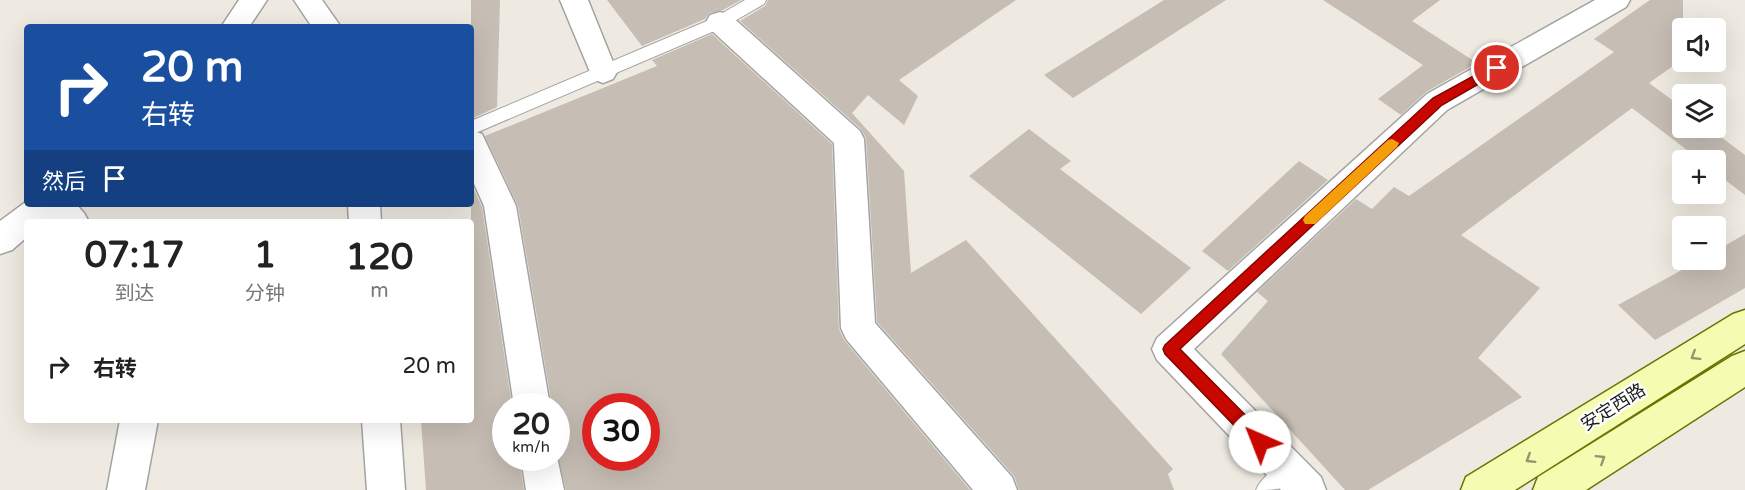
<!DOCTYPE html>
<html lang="zh">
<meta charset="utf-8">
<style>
body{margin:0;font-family:"Varela Round","Noto Sans SC",sans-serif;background:#f2f2f2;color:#222;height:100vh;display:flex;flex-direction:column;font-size:22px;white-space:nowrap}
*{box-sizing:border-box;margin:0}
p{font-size:20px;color:#767676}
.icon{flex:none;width:33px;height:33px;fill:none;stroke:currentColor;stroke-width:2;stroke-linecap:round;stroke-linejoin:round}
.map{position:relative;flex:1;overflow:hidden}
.drawer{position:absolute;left:24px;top:219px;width:450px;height:204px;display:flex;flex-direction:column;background:#fff;border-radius:6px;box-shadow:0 6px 24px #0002}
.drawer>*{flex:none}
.hud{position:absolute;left:24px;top:24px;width:450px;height:183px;border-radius:6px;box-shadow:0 6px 24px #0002;background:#1a4fa0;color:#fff;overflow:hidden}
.controls{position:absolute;left:1672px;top:18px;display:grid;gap:12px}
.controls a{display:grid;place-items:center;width:54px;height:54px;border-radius:6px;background:#fff;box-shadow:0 6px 24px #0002;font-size:30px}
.speed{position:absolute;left:492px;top:393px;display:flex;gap:12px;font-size:30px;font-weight:700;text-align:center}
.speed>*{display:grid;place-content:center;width:78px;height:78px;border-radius:50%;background:#fff;box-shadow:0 6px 24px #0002;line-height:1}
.speed small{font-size:15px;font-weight:400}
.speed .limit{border:9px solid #d22;background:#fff;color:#111}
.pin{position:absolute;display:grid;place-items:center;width:51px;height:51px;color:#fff;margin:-26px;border:3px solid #fff;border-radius:50%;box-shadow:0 2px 6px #0007}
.me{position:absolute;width:66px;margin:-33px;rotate:316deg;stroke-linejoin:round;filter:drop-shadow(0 0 4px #0008)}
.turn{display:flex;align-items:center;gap:21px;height:126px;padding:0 18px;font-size:27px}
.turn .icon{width:78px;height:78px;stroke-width:2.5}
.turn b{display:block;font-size:42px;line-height:51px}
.then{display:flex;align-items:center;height:57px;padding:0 18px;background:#0003;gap:12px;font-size:22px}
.eta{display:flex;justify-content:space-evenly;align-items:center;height:102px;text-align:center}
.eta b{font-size:36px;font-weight:700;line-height:42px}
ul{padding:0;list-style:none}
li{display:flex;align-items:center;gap:18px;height:90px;padding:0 18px}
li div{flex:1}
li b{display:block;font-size:22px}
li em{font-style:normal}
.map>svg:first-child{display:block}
.building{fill:#c6bdb4;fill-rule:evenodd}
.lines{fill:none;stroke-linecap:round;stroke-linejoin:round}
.lane-casing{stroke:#a3a3a3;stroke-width:2}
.street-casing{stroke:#a3a3a3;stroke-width:3}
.secondary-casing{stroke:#657600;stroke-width:3}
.lane{fill:#fff;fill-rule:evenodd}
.street{fill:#fff;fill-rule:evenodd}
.secondary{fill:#f5fcb1;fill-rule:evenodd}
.oneway{stroke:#93976e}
.route{fill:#c80800;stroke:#820500;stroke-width:1.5}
.slow{fill:#f59e0b}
.labels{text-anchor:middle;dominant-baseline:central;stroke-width:4.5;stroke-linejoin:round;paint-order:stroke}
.street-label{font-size:18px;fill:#1c1c1c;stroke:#fff}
</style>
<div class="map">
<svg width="1745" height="490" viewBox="0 0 1745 490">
<rect width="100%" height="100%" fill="#eeeae1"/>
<path class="building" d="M471 0H500L497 107 471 119Z
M607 0H741L723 10 709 13 705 19 642 46Z
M768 0H1016L899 80 918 96 904 125 868 95 852 113 904 171 911 273 966 240 1173 469 1168 474 1174 490H1019L1014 476 877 322 866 138 861 129 740 21 765 6Z
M1164 0H1226L1073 98 1044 75Z
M1323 0H1440L1412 21 1477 63 1426 92 1401 115 1378 99 1423 65Z
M1650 0H1683V59L1649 83 1683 108V128H1709L1745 155V195L1716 173V160H1700L1632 108 1461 235 1540 288 1478 358 1522 397 1368 490H1345L1221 354 1268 301 1257 292 1356 199 1372 209 1394 187 1409 196 1614 52 1594 39Z
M712 34 832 144 839 329 844 340 970 490H566L556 450V406H552L518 206 485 136 657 66 652 60ZM596 406H646V458H596Z
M1029 129 1071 161 1060 169 1191 268 1141 314 969 176Z
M1299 161 1328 180 1228 271 1202 251Z
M471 183 482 207 512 406H506V458H519L524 490H426L421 420H471Z
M1745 234V288L1655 340 1618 305 1700 260H1716V251Z"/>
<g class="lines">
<defs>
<path id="lane" d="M745 0H766L764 4 726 26 471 135V121L714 18Z
M1290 461 1298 464 1301 472C1292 490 1275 490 1256 490 1261 477 1277 466 1290 461Z"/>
<path id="street" d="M239 0H267L249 27H221Z
M294 0H322L341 27H312Z
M560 0H588L617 72 613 79 603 83 593 79Z
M1595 0H1630L1626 7 1447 110 1194 349 1321 477 1326 490H1281L1157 360 1152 349 1157 338 1427 94Z
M720 12 730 15 860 131 864 139 875 323 1012 477 1017 490H973L846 339 841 328 834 143 710 29 706 22 710 15Z
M471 130 482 134 516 206 550 406H514L484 206 471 177Z
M27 201V204H76L84 213 89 222H52L50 219 46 222H27V237L12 250 0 254V221Z
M348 204H380L381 222H349Z
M120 420H158L145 490H107Z
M362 420H400L405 490H367Z
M556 452 564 490H526L521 458H556Z"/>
<path id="secondary" d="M1745 310V344L1515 490H1461L1466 477 1733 314Z
M1745 351V387L1586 490H1533L1538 477 1732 356Z"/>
</defs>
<use href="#lane" class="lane-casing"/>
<use href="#street" class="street-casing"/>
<use href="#secondary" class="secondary-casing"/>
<use href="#lane" class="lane"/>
<use href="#street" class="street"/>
<use href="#secondary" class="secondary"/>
</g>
<defs><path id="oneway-chevron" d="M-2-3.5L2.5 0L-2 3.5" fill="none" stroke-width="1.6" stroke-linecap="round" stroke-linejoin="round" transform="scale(1.5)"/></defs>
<g class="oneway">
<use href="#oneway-chevron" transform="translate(1695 356) rotate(148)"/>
<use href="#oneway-chevron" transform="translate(1530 459) rotate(148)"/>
<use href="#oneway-chevron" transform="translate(1601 459) rotate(-32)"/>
</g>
<path class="route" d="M1497 63 1501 65V71L1442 105 1180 349 1266 436 1268 442 1266 447 1260 449 1255 447 1165 354 1163 349 1165 345 1433 98Z"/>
<path class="slow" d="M1392 139 1399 143 1397 147 1315 224H1305L1303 220 1305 216 1388 140Z"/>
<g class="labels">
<g class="street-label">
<text transform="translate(1613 407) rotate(-32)">安定西路</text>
</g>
</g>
</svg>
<div class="controls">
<a><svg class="icon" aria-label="sound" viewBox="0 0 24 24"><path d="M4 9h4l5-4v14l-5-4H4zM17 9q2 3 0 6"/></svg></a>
<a><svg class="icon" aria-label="layers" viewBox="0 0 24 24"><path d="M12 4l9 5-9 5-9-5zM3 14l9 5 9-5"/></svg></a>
<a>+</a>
<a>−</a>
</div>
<div class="speed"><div>20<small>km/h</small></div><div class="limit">30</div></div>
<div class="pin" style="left:1497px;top:68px;background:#d93025"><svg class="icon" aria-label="arrive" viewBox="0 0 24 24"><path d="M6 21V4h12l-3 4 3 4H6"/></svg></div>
<svg class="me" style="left:1260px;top:442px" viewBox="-20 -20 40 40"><circle r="19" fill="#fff"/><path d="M0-13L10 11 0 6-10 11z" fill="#c80800"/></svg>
<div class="hud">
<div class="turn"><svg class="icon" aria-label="right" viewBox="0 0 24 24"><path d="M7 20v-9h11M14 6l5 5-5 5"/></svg><div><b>20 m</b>右转</div></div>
<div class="then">然后<svg class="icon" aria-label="arrive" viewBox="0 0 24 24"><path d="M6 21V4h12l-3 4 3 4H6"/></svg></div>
</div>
<section class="drawer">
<div class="eta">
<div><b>07:17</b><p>到达</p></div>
<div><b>1</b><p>分钟</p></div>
<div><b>120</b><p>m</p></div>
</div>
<ul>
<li><svg class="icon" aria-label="right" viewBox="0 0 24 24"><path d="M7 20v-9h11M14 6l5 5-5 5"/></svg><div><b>右转</b></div><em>20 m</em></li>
</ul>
</section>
</div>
